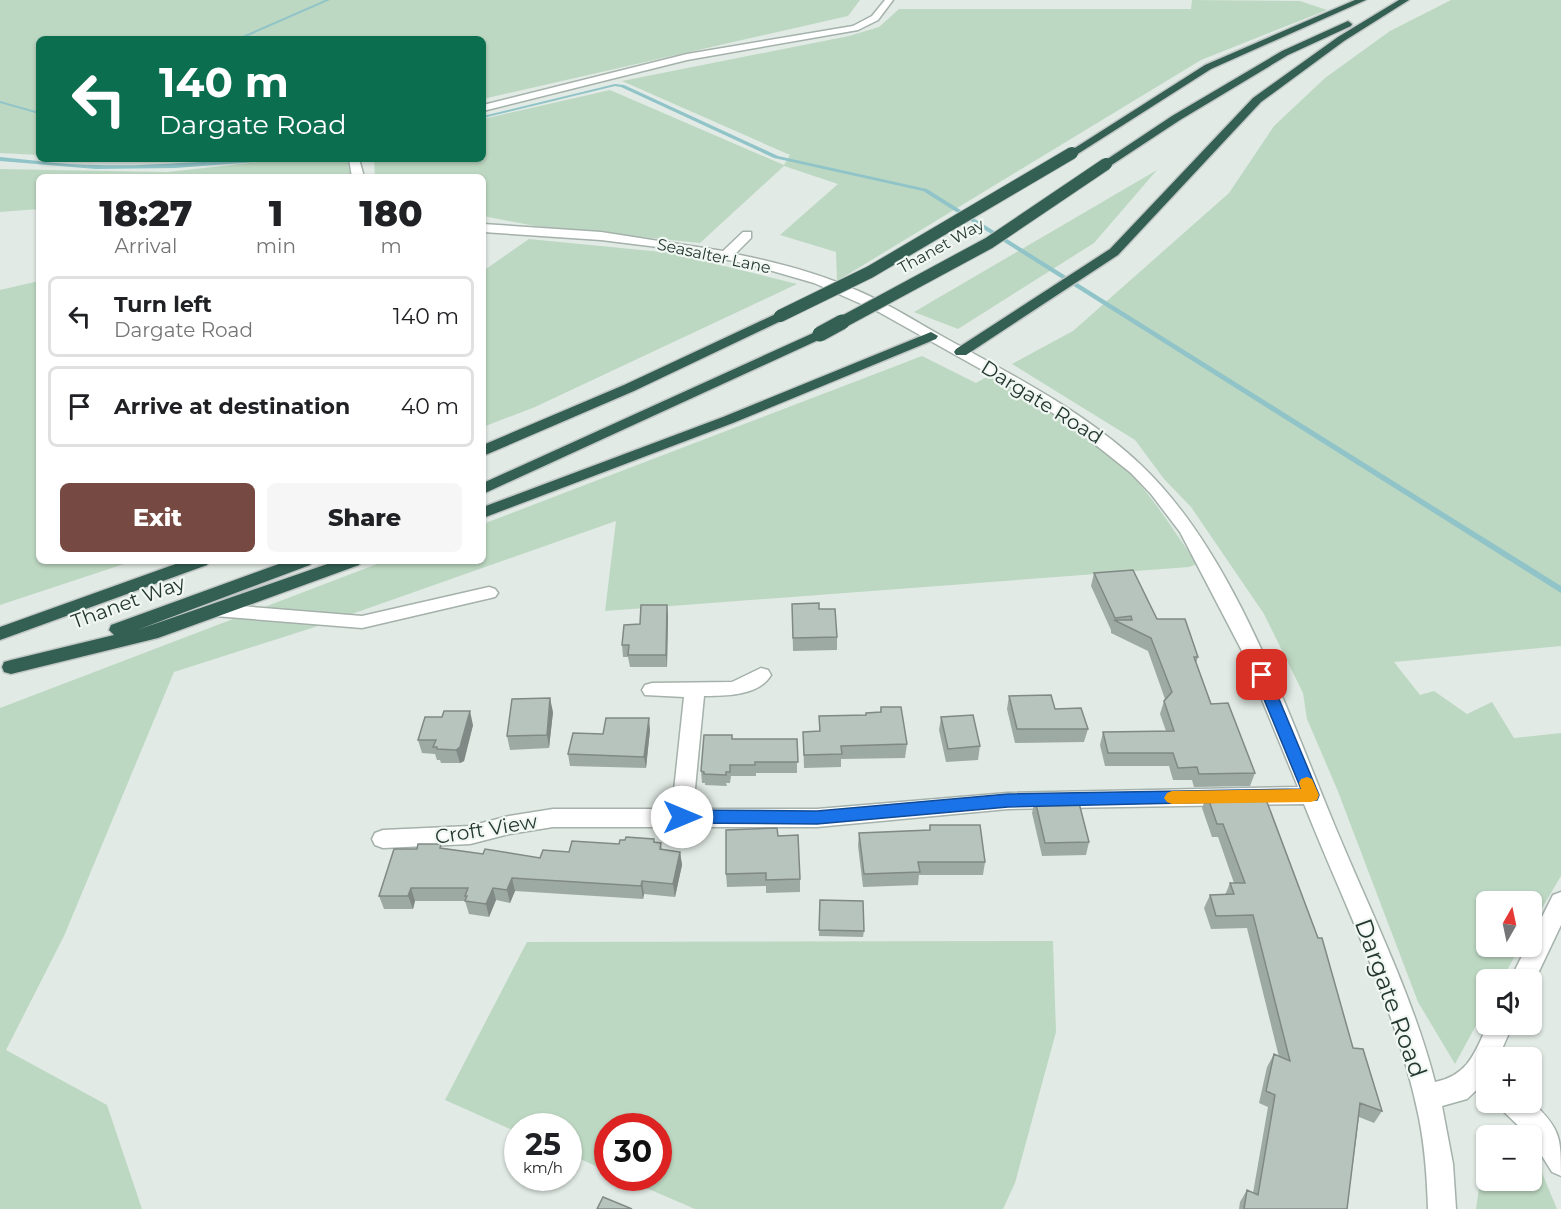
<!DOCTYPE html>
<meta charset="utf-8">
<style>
body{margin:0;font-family:Montserrat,sans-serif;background:#f6f6f6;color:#202124;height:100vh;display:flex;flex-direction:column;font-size:22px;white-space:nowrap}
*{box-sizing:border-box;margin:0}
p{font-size:20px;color:#757577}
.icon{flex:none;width:33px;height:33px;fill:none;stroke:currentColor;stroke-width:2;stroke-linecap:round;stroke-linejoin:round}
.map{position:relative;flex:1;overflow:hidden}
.panel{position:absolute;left:36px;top:174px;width:450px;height:390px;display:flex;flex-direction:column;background:#fff;border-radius:9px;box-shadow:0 2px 4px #0004}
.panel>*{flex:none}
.hud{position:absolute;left:36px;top:36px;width:450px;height:126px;border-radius:9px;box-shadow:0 2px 4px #0004;background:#0b6e4f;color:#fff;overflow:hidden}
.needle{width:39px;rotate:9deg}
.controls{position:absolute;left:1476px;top:891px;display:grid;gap:12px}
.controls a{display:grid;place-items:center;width:66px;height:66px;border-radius:9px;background:#fff;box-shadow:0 2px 4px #0004;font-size:30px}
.speed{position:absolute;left:504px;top:1113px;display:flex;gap:12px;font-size:30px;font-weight:700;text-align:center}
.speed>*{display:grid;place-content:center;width:78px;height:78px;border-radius:50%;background:#fff;box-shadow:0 2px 4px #0004;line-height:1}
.speed small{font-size:15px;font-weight:400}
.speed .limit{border:9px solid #d22;background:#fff;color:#111}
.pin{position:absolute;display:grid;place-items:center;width:51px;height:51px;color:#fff;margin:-26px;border-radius:12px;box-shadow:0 3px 9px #0006}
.me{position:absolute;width:66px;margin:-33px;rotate:90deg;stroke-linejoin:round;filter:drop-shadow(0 0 4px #0008)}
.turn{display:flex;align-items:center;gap:21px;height:126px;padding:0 24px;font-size:27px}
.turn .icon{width:78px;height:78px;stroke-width:2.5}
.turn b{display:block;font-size:42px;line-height:51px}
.eta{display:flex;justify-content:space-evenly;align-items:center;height:102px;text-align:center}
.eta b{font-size:36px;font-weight:800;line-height:42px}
.cta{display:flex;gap:12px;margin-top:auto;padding:12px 24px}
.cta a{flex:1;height:69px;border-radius:9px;background:#764a43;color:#fff;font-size:24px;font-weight:800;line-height:69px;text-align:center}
.cta a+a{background:#f6f6f6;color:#202124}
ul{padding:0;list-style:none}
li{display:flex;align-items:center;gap:18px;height:81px;margin:0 12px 9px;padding:0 12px;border:3px solid #e0e0e0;border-radius:9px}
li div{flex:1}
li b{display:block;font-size:22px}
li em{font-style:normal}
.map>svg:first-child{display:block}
.green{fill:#bdd8c2}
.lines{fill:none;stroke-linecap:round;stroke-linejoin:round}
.stream{fill:#90c4c8;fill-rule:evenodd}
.minor-casing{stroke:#a5b1ab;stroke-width:3}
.highway-casing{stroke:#c2c7c5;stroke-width:3}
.minor{fill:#fff;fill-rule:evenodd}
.highway{fill:#336053;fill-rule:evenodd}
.highway-bridge-far1-casing{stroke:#c2c7c5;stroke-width:14;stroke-linecap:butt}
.highway-bridge-casing{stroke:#c2c7c5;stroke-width:17;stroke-linecap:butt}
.highway-bridge-far1{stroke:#336053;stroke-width:12}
.highway-bridge{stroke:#336053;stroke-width:15}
.wall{fill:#9da9a3}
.shaded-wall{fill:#808985}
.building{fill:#b7c4be;stroke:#808985;stroke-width:1.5}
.route{fill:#1a73e8;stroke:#114b97;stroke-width:1.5}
.slow{fill:#f59e0b}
.labels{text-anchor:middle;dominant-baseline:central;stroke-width:4.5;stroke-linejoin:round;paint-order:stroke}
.far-street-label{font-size:16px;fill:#243831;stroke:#f1f7f3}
.street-label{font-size:20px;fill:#243831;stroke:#f1f7f3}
.near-street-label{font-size:24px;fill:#243831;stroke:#f1f7f3}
</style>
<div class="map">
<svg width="1561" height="1209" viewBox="0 0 1561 1209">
<rect width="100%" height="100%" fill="#e1eae5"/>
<path class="green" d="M0 0H860L848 16 483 99V39H39V155L0 153Z
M1192 0 1300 1 1327 10 1201 60 837 281 836 252 780 235 838 184 784 166 700 243 535 226 483 216V177H375L374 159H483V119L610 90 784 165 790 155 622 81 849 36 879 27 899 9H1191Z
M1451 0H1561V646L1394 662 1420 695 1434 691 1467 714 1492 702 1514 738 1561 733V876L1532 925V902H1486V946L1520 947 1502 979 1486 980V1007L1455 1064 1418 1002 1337 789 1307 719 1303 693 1264 614 1191 507 1164 479 1135 440 1012 364 1073 331 1229 193 1274 126 1325 78 1390 31Z
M285 159H347L351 177H39V209L0 212V169L167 172Z
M1157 170 1094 243 958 329 914 312Z
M529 239 672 253 797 284 535 407 483 427V271Z
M39 281V561H133L0 605V290Z
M922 356 976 383 990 375C1032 400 1075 424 1112 456 1147 486 1171 527 1197 564L1189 567 605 611 616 521 315 627 174 672 64 936 6 1050 107 1105 142 1209H0V708L385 561H483V524Z
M1053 941 1056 1032 1015 1183 1003 1209H695L623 1178H658V1126H608L607 1171 569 1154 568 1126H518L517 1132 445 1100 527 942Z
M1486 1137V1180H1532V1149L1557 1209H1476Z"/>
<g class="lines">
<path class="stream" d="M325 0H330L241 39H236Z
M615 84 624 85 778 156 927 189 1561 586V593L923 191 774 158 621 87 615 86 483 118V116Z
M0 101 39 112V114L0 103Z
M0 157C32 160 64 165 97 165 155 167 213 159 272 159L269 161 175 168 96 169 0 161Z"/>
<defs>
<path id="minor" d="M885 0H893L878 20 858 30 687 60 483 111V105L687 54 853 26 872 16Z
M349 159H359L364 177H352Z
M483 224 601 232 723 251 743 232H751V238L735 254C776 262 818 273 856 290 892 305 924 327 958 345 1022 380 1088 415 1141 465 1233 552 1286 708 1334 824 1369 909 1412 993 1435 1082 1469 1075 1475 1052 1488 1024H1513L1498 1058H1486V1081L1467 1099 1442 1106 1453 1164 1456 1209H1428C1427 1178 1425 1148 1419 1118 1397 1009 1345 907 1304 804L1008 809 817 827H553L509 834 470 844 383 848 375 845 372 839 375 833 383 830 470 826 509 816 553 809H672L684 697 645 695 642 690 645 685 652 683 732 682 761 668 768 670 771 675C759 696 725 696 704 696L693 809H817L1008 793 1298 787 1241 649 1180 532 1151 494 1131 473 1067 422 993 376 877 311 814 283 748 264 674 249 601 240 483 232Z
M489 587 495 589 498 593 495 597 362 628 215 616 209 614 206 610 209 606 215 604 362 616Z
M1561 892V925L1532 986V980H1510L1527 946H1532V937L1553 895Z
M1499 1102H1532C1561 1129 1561 1138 1561 1176L1552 1172 1532 1140V1136H1529L1503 1111Z"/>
<path id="highway" d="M1355 0H1366L1211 69 1076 155H1068L1067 153 1205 65Z
M1399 0H1409L1344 41 1261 102 1118 255 966 355H956L954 352 956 349 1110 249 1253 98 1338 37Z
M1348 21 1352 24 1351 26 1288 55 1180 120 1110 166 1106 167 1100 164 1172 116 1282 51Z
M780 312 785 313 787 316 785 319 634 391 483 456V445L624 385Z
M820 330 827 334 825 337 483 494V483Z
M931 332 938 336 936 339 733 423 483 518V507L723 417Z
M184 561H210L207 565 0 640V627Z
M287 561H313L310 565 137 630 336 561H362L359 565 158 638 11 674 4 672 2 667 4 662 11 660 114 635 109 630 111 625Z"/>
</defs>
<use href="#minor" class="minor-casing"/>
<use href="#highway" class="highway-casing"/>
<use href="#minor" class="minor"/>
<use href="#highway" class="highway"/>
<defs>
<path id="highway-bridge-far1" d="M780 316 870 272 1072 153
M839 324 989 243 1106 164"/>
<path id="highway-bridge" d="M820 334 842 322"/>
</defs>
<use href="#highway-bridge-far1" class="highway-bridge-far1-casing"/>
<use href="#highway-bridge" class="highway-bridge-casing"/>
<use href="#highway-bridge-far1" class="highway-bridge-far1"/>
<use href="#highway-bridge" class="highway-bridge"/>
</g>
<path class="wall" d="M1094 573 1157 619 1198 657 1196 663 1211 704 1255 773 1250 786 1194 787 1192 780H1173L1169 766H1105L1100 745 1103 732 1166 731 1160 714 1164 701 1165 699 1148 651 1111 633V630L1091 586Z
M792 604 819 609 837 637V650L793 651Z
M667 605 668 617 667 667H630L628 657H623L622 645 640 624Z
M1009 696 1055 709 1088 729 1084 742 1015 743 1007 709Z
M881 707 907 744 905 758 841 759V767L804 768 803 732 819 731V716L866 715 880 712Z
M553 712 549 748 510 750 507 736Z
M941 717 980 746 978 760 946 762 939 730Z
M473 725 464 761 460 763H441L440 760H437L435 754 422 753 418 740Z
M650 730 646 768 570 766 568 754 603 734Z
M732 739H797V773H756V776H731L730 783H726L727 786 705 785V783H702L701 771Z
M1207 795 1353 1048 1382 1111 1374 1123 1359 1117 1347 1209H1239L1240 1202 1247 1190 1253 1193 1268 1107 1259 1103 1267 1067 1274 1054 1279 1057 1247 928 1211 929 1204 908 1210 895H1225L1230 883H1234L1218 837H1212L1202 808Z
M1035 800 1089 842 1086 855 1042 856 1032 813Z
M930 825 985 862 983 875H919L918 885 863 887 858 846 859 833 929 830Z
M778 836 800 879V892L766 893V886L727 887 726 874Z
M655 842 661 843 662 850 680 852 682 865 675 897 644 894 643 899 515 891 510 903 496 900 489 917 469 914 465 901H415L413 909H384L379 896 417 849 442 848 483 854 540 858 619 844Z
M820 900 864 931 863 937 819 936Z"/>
<path class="shaded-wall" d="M667 605 668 617 667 667 666 655Z
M550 698 553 712 549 748 547 735Z
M470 711 473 725 464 761 460 763 456 750Z
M649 718 650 730 646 768 644 757Z
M680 852 682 865 675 897 673 884Z
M512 878 515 891 510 903 507 890Z
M642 881 644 894 643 899 641 886Z
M411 888 415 901 413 909 408 896Z
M493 888 496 900 489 917 486 904Z"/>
<path class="building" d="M1133 570 1157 619H1185L1198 657H1194L1211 704 1228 703 1255 773 1199 774 1197 767 1178 768 1173 753H1108L1103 732 1174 731 1164 701 1172 692 1151 638 1114 620H1132L1131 616 1115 618 1094 573Z
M819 603V609H835L837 637 793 638 792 604Z
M641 605H667L666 655H628L629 645H622L624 625 640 624Z
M1051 695 1055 709 1081 708 1088 729H1017L1009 696Z
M550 698 547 735 507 736 512 699Z
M881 707H901L907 744 841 746 842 754 804 755 803 732 820 731 819 716 866 715V713L881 712Z
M444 711H470L460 747 456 750 437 749V747H433L436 740H418L425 717H442Z
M973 715 980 746 948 749 941 717Z
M606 718H649L644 757 568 754 573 733 603 734Z
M704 735H732V739H797L798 762H755V765H730V772H726V775L704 774V772L701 771Z
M1264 794 1318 938H1322L1353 1048 1363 1049 1382 1111 1360 1103 1347 1209H1244L1247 1190 1258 1195 1275 1095 1266 1091 1274 1054 1290 1061 1253 915 1216 916 1210 895 1234 894 1230 883H1245L1223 824H1217L1207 795Z
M1078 799 1089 842 1045 843 1035 800Z
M930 825H980L985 862H918L920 872 864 874 859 833 930 830Z
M777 828 778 836 798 835 800 879 766 880V873L726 874V830Z
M626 837 654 839V842L661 843 660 849 680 852 673 884 642 881 641 886 512 878 507 890 493 888 486 904 465 901 467 896H465L468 888H411L408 896H379L394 849H417L418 844H441L440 848 483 854 485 849 540 858 543 850 569 852 572 841 619 844 620 840H625Z
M820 900 863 901 864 931 819 930Z
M603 1197 632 1209H597Z"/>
<path class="route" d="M1262 670 1269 675 1319 795 1317 800 1008 807 817 824 682 823 676 821 674 817 676 812 682 810 817 811 1008 794 1301 789 1254 675Z"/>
<path class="slow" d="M1307 777 1312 779 1319 795 1317 800 1311 802 1172 804 1167 802 1164 798 1167 793 1172 791 1301 789 1299 783 1301 779Z"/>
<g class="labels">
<g class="far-street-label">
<text transform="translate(941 246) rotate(-29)">Thanet Way</text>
<text transform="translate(714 256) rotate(12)">Seasalter Lane</text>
</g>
<g class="street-label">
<text transform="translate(1042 402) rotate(32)">Dargate Road</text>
<text transform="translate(128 602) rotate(-20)">Thanet Way</text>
<text transform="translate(486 829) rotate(-9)">Croft View</text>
</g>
<g class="near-street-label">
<text transform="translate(1391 998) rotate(70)">Dargate Road</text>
</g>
</g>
</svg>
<div class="controls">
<a><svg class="needle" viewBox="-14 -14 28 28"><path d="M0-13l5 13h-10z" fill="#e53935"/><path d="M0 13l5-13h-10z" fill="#757577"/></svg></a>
<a><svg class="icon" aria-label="sound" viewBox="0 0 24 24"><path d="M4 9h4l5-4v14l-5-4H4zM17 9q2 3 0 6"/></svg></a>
<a>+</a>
<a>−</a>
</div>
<div class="speed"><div>25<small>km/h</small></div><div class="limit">30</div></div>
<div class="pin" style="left:1262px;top:675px;background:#d93025"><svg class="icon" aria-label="arrive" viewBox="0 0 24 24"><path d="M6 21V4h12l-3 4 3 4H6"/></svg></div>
<svg class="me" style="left:682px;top:817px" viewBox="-20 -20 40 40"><circle r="19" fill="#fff"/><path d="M0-13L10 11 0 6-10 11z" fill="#1a73e8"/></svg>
<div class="hud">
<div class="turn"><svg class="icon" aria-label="left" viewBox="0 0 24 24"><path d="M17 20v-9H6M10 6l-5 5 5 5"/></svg><div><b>140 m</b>Dargate Road</div></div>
</div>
<section class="panel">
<div class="eta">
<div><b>18:27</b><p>Arrival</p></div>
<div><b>1</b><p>min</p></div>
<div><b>180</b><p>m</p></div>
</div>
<ul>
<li><svg class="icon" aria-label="left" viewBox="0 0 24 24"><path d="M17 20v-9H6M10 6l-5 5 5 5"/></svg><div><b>Turn left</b><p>Dargate Road</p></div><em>140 m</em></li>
<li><svg class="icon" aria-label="arrive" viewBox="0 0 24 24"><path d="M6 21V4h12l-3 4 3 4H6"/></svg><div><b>Arrive at destination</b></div><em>40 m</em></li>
</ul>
<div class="cta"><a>Exit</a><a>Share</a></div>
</section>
</div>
